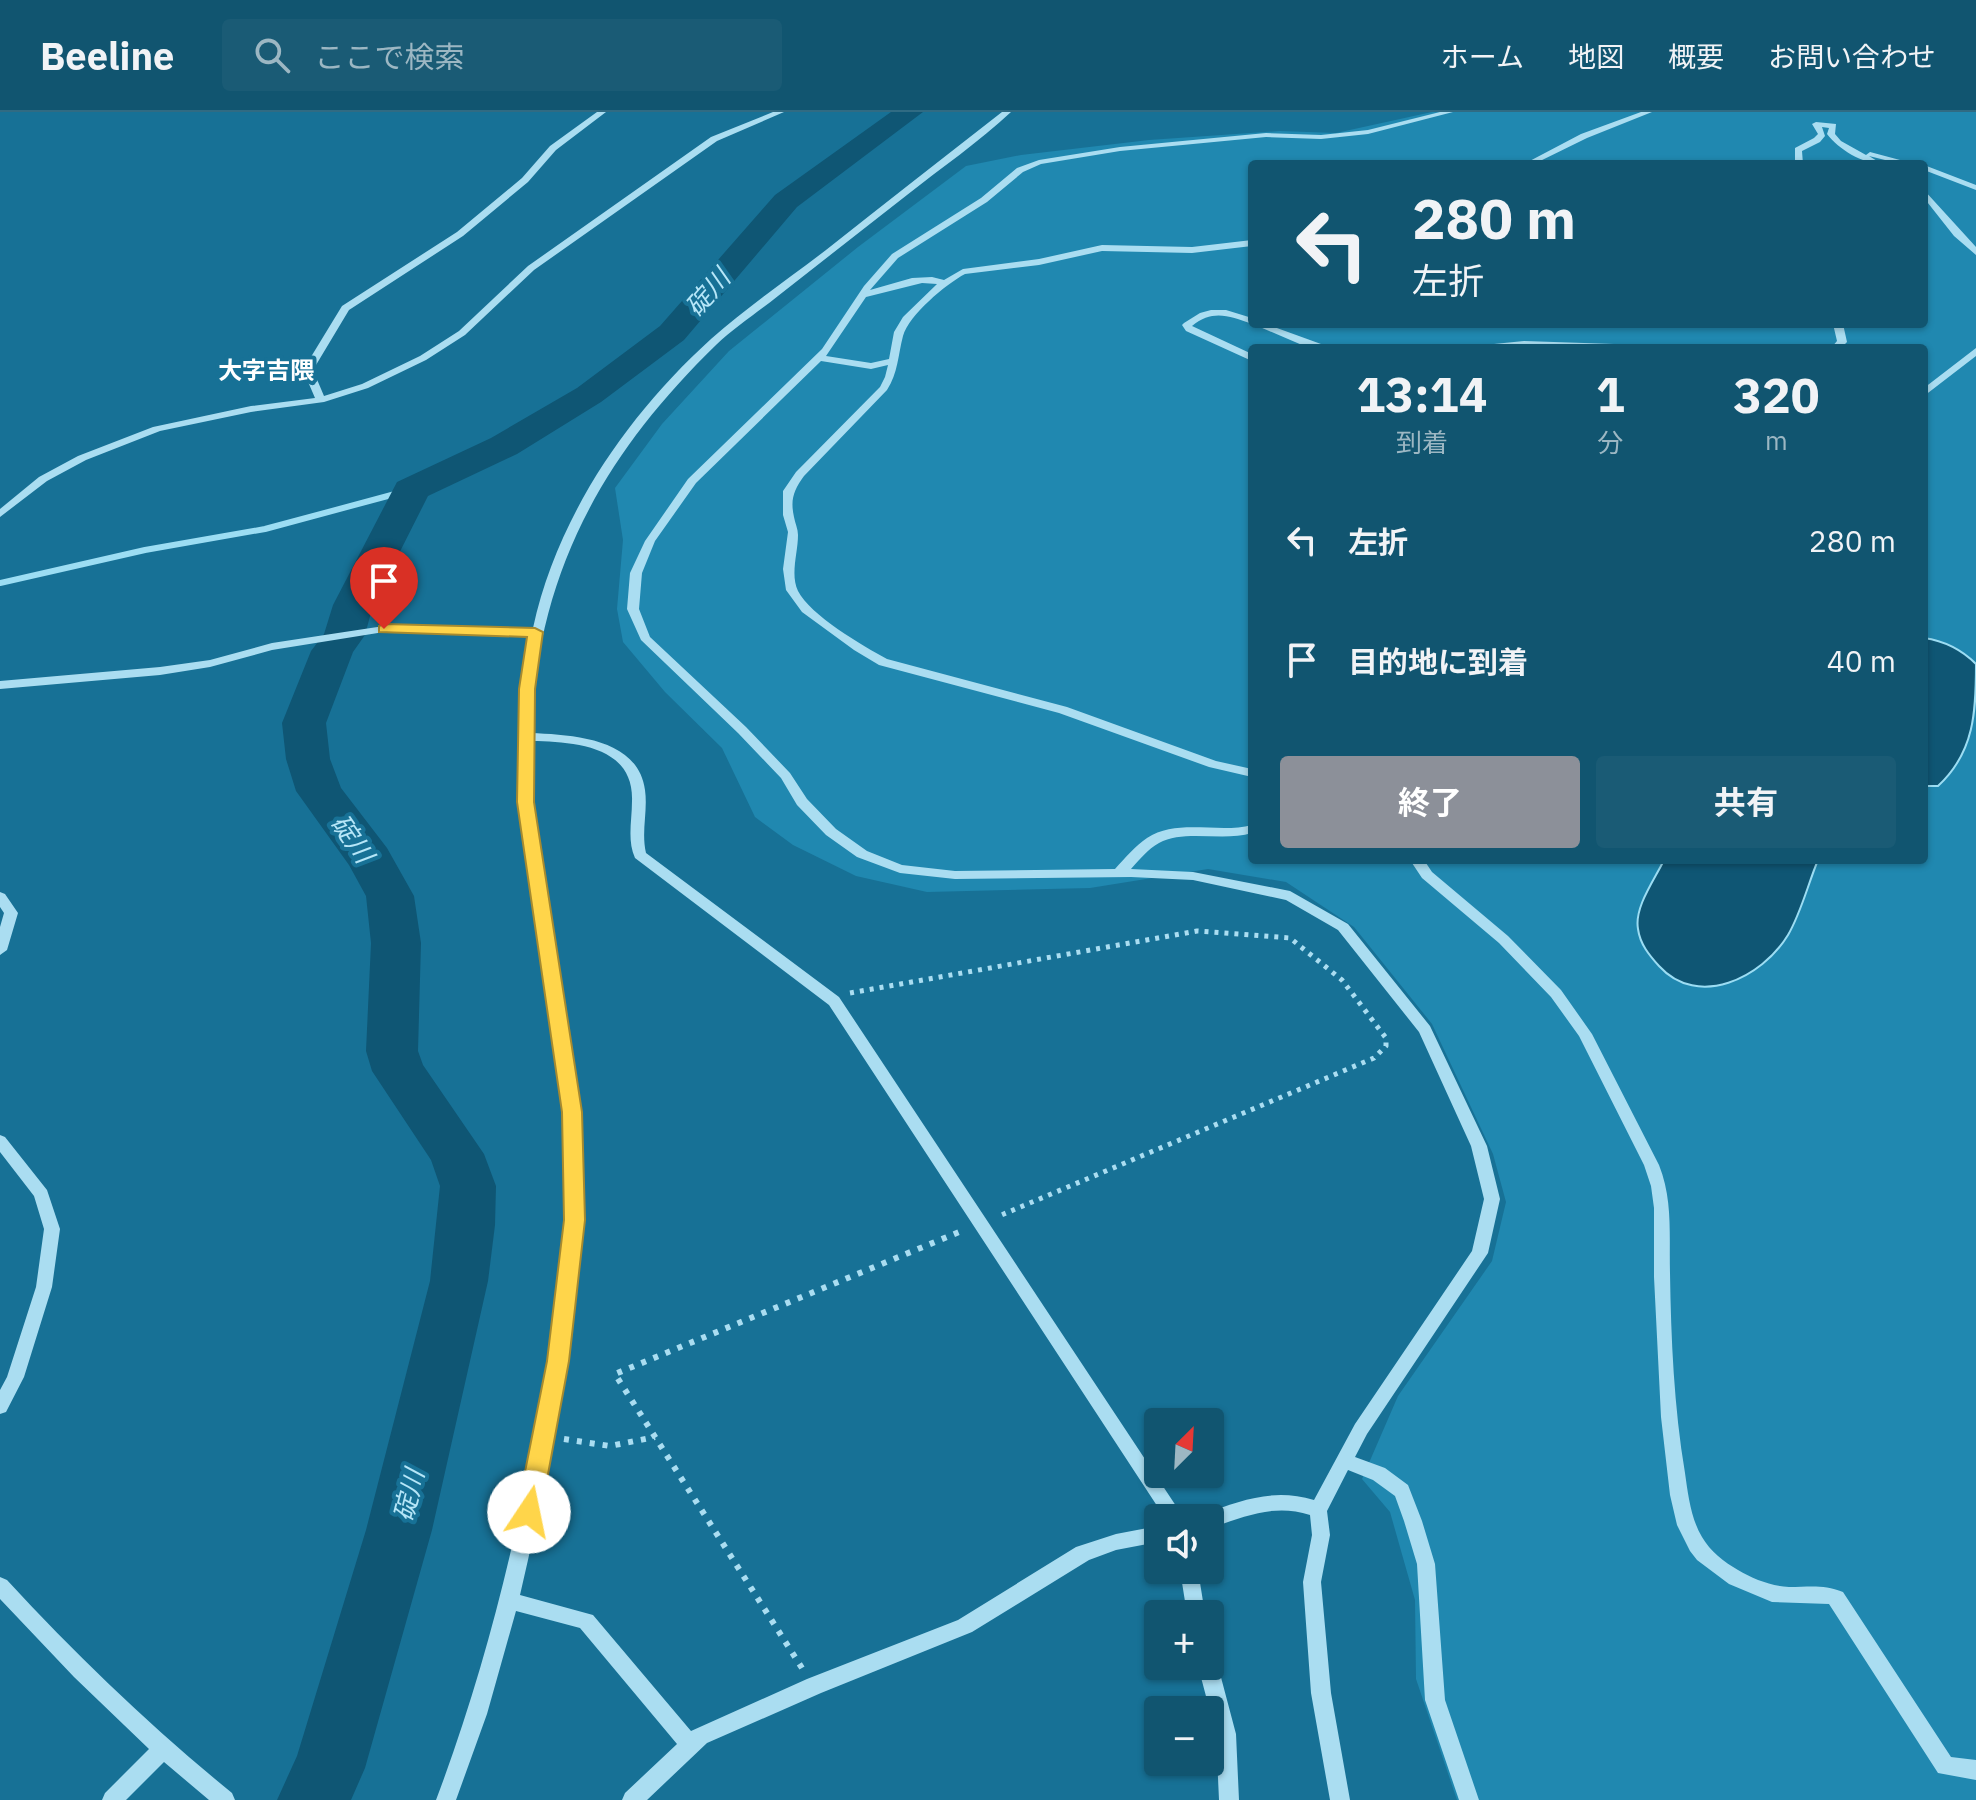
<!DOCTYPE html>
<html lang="ja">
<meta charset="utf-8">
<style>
body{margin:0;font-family:"IBM Plex Sans","Noto Sans JP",sans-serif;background:#1a5b75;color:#f1f3f6;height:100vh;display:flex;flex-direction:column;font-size:30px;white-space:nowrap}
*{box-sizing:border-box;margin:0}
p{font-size:26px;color:#9cb7c3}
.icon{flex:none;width:44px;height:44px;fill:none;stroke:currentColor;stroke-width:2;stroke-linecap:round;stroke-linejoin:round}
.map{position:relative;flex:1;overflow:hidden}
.drawer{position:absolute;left:1248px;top:232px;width:680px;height:520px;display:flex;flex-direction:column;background:#115570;border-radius:8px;box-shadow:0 2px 6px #0004}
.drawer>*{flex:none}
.guide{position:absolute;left:1248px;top:48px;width:680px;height:168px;border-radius:8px;box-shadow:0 2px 6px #0004;background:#115570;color:#f1f3f6;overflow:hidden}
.needle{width:52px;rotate:24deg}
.tools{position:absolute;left:1144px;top:1296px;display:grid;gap:16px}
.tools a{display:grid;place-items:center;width:80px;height:80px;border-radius:8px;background:#115570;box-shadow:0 2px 6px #0004;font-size:40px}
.pin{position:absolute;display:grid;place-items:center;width:68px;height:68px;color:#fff;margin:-82px -34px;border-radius:50% 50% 50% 0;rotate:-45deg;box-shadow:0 0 8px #0007}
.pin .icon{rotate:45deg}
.me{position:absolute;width:88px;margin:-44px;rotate:11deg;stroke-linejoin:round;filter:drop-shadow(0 0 6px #0008)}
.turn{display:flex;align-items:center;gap:28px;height:168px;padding:0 32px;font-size:36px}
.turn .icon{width:104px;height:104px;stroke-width:2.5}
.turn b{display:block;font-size:56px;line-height:68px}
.eta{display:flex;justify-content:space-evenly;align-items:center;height:136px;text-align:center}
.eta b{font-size:48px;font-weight:700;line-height:56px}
.button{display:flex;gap:16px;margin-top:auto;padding:16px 32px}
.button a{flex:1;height:92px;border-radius:8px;background:#8c9099;color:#fff;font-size:32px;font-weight:700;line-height:92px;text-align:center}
.button a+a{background:#1a5b75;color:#f1f3f6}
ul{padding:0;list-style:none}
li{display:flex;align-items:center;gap:24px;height:120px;padding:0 32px}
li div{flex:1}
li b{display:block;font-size:30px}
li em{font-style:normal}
header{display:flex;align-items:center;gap:48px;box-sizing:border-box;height:112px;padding:0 40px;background:#115570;border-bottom:2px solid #306b83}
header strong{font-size:38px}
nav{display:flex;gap:44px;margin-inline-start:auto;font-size:28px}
.search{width:560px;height:72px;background:#1a5b75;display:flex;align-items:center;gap:20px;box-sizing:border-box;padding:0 28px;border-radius:8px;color:#9cb7c3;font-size:30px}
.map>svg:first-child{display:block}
.green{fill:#2088b0;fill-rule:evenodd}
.water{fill:#0f5674;stroke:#9cddf3;stroke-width:2}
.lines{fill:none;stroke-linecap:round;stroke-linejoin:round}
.stream{stroke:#9cddf3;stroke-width:6}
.river{fill:#0f5674;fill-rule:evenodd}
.path-far1{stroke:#aaddf1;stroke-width:5;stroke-dasharray:4 6;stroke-linecap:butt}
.path{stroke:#aaddf1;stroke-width:6;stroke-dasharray:5 8;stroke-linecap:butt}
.minor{fill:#aaddf1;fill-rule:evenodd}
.route{fill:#ffd54a;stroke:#a68a30;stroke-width:2}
.labels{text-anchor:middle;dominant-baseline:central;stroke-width:8;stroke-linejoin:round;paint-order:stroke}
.far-quarter-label{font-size:24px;font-weight:bold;fill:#fff;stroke:#177196}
.water-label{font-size:26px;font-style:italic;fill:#b6e6f8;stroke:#177196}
</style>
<header>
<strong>Beeline</strong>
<div class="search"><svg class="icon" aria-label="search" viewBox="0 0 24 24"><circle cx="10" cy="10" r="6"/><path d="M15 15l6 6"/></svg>ここで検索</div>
<nav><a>ホーム</a><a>地図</a><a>概要</a><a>お問い合わせ</a></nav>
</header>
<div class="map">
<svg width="1976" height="1688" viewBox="0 0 1976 1688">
<rect width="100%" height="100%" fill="#177196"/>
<path class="green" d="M1432 0H1976V1688H1457L1416 1567 1415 1488 1390 1400 1362 1367 1398 1284 1492 1149 1506 1090 1493 1042 1432 912 1354 815 1286 770 1208 757 1090 776 927 780 856 764 793 733 755 705 722 636 665 580 623 530 617 497 623 428 615 376 662 312 729 239 858 135 966 54 1021 43 1149 28 1280 19 1336 21ZM1252 52H1924V212H1252ZM1252 236H1924V748H1252Z"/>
<path class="water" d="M1924 526C1945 529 1961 537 1976 552 1976 598 1975 640 1938 674H1924Z
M1664 748H1818C1808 772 1801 801 1788 823 1762 866 1698 897 1659 854 1649 843 1640 832 1638 817 1634 795 1655 767 1664 748Z"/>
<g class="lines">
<path class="stream" d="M0 471 145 438 265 417 410 378"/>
<path class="river" d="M891 0H923L797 95 684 228 601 290 517 342 428 384 373 493 365 523 353 540 326 611 330 647 341 676 387 736 414 784 421 831 418 939 423 953 484 1042 496 1074 495 1113 488 1169 432 1418 365 1656 351 1688H277L297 1644 366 1418 430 1169 440 1074 431 1048 372 959 366 939 371 831 366 784 349 753 296 679 286 647 282 611 311 539 324 522 333 493 397 370 491 326 577 276 660 214 775 83Z"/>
<path class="path-far1" d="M850 881 1197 819 1290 826 1342 868 1386 926V934L1374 946 999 1104"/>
<path class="path" d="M564 1327 610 1334 655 1325
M802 1556 615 1262 964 1118"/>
<path class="minor" d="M597 0H606L556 38 528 70 463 124 349 198 313 258 324 284 362 272 420 244 459 219 528 154 711 25 773 0H784L717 29 534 158 465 223 426 248 368 276 324 290 251 300 160 319 86 348 47 369 0 405V397L39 365 78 344 153 315 251 294 315 286 303 258 342 194 457 120 522 66 550 34Z
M1002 0H1011C979 30 941 56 907 83 864 117 821 150 778 184 758 200 735 215 716 233 603 343 537 461 531 621 573 623 638 626 645 678 648 699 641 720 646 741L839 885 1184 1406H1165L829 893 635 746C627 728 632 709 632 689 634 633 573 630 532 629 532 657 531 686 534 714 545 817 572 917 580 1021 588 1112 574 1203 558 1292 547 1356 535 1420 520 1483L593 1503 691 1619 807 1567 958 1508 1076 1435 1116 1422 1158 1414V1430L1116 1438 1089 1448 972 1520 821 1581 707 1631 647 1688H622L625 1681 677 1632 580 1516 516 1499 487 1602 456 1688H436C484 1561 516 1431 540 1297 557 1206 572 1114 565 1021 553 852 495 694 531 523L384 520 272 538 210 555 160 563 0 577V569L160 555 210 548 272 531 384 514 533 516C557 405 627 303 711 227 747 195 788 167 826 138 884 92 943 46 1002 0Z
M1440 0H1453L1368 22 1321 27 1266 25 1120 39 1041 52 1023 60 987 90 898 146 870 178 912 166 932 165 944 168 963 157 1039 147 1102 133 1192 135 1252 128V134L1192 141 1102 139 1039 153 965 162C946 172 909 203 903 224 898 243 898 261 887 278L804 364C794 378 790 387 794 405 795 411 798 417 798 423 798 441 790 462 798 479 810 503 863 534 887 547L1067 595 1216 649 1252 657V665L1209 655 1059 601 879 553 854 538 802 500 786 478 783 457 788 420 783 403V379L796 360 880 275 885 265 888 253 871 257 821 249 696 371 655 429 642 461 639 497 650 525 746 615 790 661 807 687 836 717 867 739 902 753 955 759 1115 757C1125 746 1135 734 1147 726 1177 706 1219 722 1252 713V721C1223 730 1184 717 1159 731 1148 737 1139 748 1131 757L1193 760 1290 779 1348 812 1430 914 1487 1034 1500 1087 1488 1141 1367 1322 1355 1345 1385 1356 1408 1373 1422 1409 1435 1452 1445 1588 1479 1688H1459L1425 1588 1417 1452 1404 1409 1395 1384 1373 1368 1348 1358 1327 1399 1330 1423 1321 1470 1331 1581 1350 1688H1330L1311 1581 1303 1470 1312 1423 1310 1403C1274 1391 1244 1405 1210 1416V1406H1202L1204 1402C1241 1388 1274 1376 1314 1388L1355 1312 1472 1139 1484 1087 1471 1034 1419 920 1338 818 1286 788 1193 768 1131 765 955 767 900 761 857 745 826 723 797 693 781 666 738 621 641 528 627 497 630 461 645 429 688 367 822 237 864 174 892 142 981 86 1017 56 1039 48 1120 35 1266 21 1321 23 1368 18ZM922 171 937 172 903 205 894 220 889 247 871 251 826 244 866 185Z
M1641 0H1652L1587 26 1534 52H1524L1581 22Z
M1816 10 1836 12 1835 22 1841 29 1866 43 1870 40 1915 52H1901L1869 44 1882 52C1863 52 1838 37 1827 22L1829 16 1822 15 1825 24 1820 30 1802 39 1803 52H1795V36L1814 26 1818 22 1812 12Z
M1924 53 1976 73V78L1924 58Z
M1924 78 1976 135V143L1954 124 1924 86Z
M1211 198H1226L1252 206V212C1229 204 1213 197 1192 214L1252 242V249L1186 219 1182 213 1184 211 1200 201Z
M1253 212H1266L1332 236 1302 233Z
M1833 212H1843L1847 230 1841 236H1831L1837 229Z
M1524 229 1644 233 1649 236H1479L1484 233Z
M1976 236V244L1924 284V276Z
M1410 748H1424L1432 760 1508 824 1561 878 1592 922 1659 1053C1673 1088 1669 1123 1670 1161 1671 1227 1674 1295 1685 1361 1688 1382 1691 1407 1702 1425 1710 1439 1724 1450 1738 1458 1753 1467 1771 1474 1789 1475 1809 1475 1823 1472 1843 1480L1951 1645 1976 1648V1668L1938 1661 1829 1492 1772 1490 1729 1472 1697 1448 1690 1439 1677 1413 1670 1383 1661 1305 1654 1165V1096L1651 1074 1644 1053 1579 924 1551 885 1499 831 1422 766Z
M0 780 5 782 18 801 7 838 0 843V815L4 801 0 795Z
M0 1023 5 1025 47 1078 60 1117 52 1175 24 1265 6 1300 0 1302V1278L7 1265 36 1175 44 1117 34 1084 0 1040Z
M1180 1458H1198L1205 1502H1187Z
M0 1465 7 1468C77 1544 151 1615 232 1681L235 1688H209L164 1650 126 1688H102L105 1681 149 1637 74 1565 0 1487Z
M1210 1546 1215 1548 1218 1554 1236 1622 1239 1688H1219L1216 1622 1198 1554H1210Z"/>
</g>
<path class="route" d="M384 512 535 516 543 520 535 577 534 690 582 1000 585 1108 569 1249 541 1400 538 1408 529 1411 521 1408 517 1400 547 1249 564 1108 562 1000 517 690 519 577 527 525 379 520V514Z"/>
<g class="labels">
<g class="far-quarter-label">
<text x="266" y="258">大字吉隈</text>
</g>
<g class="water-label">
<text transform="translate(707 180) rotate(-49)">碇川</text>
<text transform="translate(353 726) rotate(55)">碇川</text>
<text transform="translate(408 1383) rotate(-76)">碇川</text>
</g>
</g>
</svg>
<div class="tools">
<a><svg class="needle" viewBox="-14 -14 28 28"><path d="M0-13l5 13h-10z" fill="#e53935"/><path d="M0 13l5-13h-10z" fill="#9cb7c3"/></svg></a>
<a><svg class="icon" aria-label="sound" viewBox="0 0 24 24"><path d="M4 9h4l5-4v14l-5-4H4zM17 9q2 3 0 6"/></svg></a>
<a>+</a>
<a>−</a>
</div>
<div class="pin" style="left:384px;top:517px;background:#d93025"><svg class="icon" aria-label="arrive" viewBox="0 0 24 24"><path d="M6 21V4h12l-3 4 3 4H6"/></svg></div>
<svg class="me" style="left:529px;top:1400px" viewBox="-20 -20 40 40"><circle r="19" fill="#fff"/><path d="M0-13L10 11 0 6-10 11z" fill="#ffd54a"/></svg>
<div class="guide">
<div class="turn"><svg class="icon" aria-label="left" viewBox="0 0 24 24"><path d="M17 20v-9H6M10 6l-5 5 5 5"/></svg><div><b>280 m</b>左折</div></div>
</div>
<section class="drawer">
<div class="eta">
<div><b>13:14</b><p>到着</p></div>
<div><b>1</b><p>分</p></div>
<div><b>320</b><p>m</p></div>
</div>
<ul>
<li><svg class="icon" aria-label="left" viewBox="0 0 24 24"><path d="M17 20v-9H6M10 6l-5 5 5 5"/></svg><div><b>左折</b></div><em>280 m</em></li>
<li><svg class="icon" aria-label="arrive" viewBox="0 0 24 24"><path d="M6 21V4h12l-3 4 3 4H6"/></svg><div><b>目的地に到着</b></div><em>40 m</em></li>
</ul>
<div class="button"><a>終了</a><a>共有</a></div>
</section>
</div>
